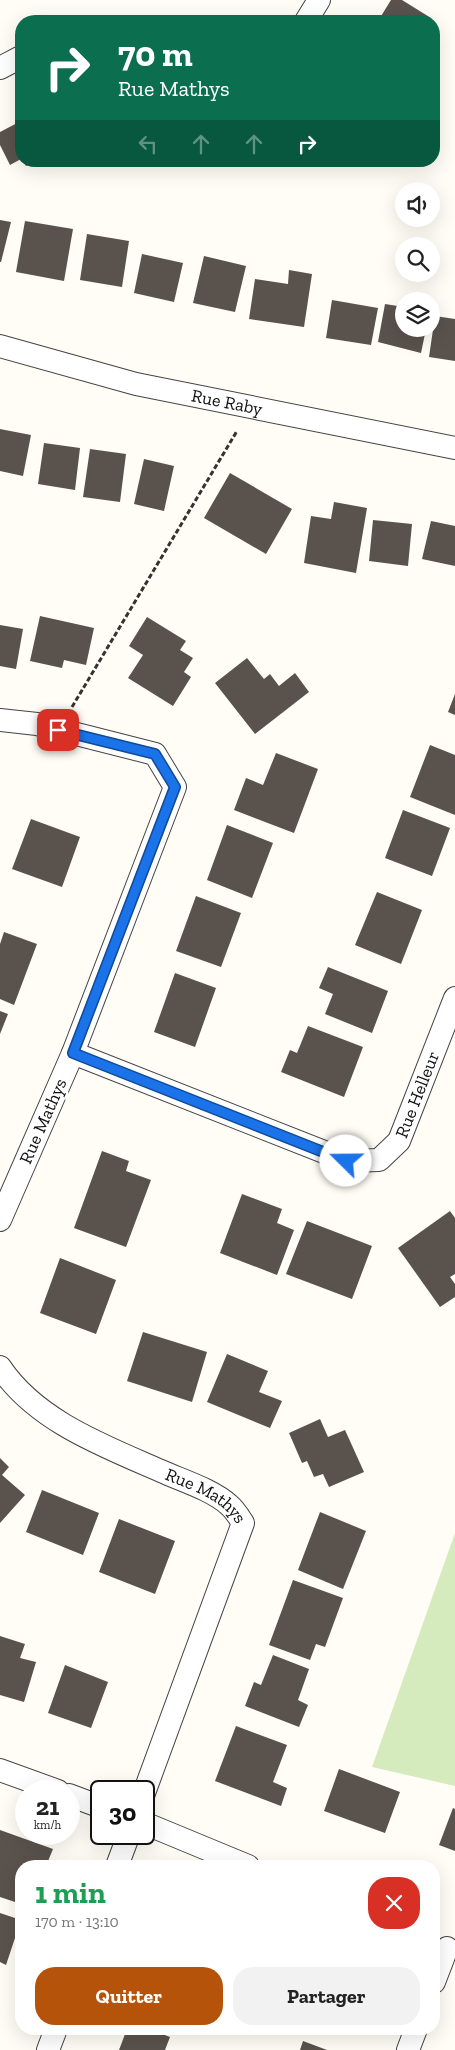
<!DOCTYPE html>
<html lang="fr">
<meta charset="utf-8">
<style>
body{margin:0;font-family:"Zilla Slab",serif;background:#f2f2f2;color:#222;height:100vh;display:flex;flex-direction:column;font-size:19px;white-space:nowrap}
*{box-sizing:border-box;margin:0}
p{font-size:16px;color:#767676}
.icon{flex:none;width:28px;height:28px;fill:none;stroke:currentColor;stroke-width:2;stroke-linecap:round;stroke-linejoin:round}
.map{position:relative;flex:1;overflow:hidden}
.details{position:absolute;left:15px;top:1860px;width:425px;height:175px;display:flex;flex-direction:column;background:#fff;border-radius:20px;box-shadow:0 5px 20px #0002}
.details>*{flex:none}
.guide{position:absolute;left:15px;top:15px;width:425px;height:152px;border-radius:20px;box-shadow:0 5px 20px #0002;background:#0b6e4f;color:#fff;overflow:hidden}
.fabs{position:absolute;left:395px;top:182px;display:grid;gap:10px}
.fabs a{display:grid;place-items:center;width:45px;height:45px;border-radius:50%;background:#fff;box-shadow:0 5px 20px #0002;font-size:25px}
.speed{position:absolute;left:15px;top:1780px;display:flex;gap:10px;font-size:25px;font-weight:700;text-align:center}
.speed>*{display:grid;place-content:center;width:65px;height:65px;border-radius:50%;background:#fff;box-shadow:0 5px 20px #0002;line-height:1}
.speed small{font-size:12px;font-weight:400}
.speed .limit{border:2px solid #111;border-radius:8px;background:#fff;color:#111}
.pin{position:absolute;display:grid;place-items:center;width:42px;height:42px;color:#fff;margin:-21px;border-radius:10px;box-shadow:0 2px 8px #0006}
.me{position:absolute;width:55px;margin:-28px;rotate:292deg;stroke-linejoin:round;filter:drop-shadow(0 0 4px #0008)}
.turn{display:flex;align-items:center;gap:18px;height:105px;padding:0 20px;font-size:22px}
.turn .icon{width:65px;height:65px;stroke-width:2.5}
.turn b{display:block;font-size:35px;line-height:42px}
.lanes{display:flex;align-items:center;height:48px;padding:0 20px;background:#0003;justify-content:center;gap:25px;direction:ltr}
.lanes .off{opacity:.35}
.round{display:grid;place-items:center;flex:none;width:52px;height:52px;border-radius:20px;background:#f2f2f2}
.overview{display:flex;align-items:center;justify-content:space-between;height:85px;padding:0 20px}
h1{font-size:30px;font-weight:700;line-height:38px;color:#1e9e55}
.cta{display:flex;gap:10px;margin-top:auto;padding:10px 20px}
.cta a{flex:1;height:58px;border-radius:20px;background:#b45309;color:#fff;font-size:20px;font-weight:700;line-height:58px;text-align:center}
.cta a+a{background:#f2f2f2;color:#222}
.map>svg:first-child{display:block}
.green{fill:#d5ebbd}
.building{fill:#5a524d}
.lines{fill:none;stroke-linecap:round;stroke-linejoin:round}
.minor-casing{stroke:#444;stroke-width:24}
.path{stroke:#333;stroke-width:3;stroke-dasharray:5 2.5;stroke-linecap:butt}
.minor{stroke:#fff;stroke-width:22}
.route-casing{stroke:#114b97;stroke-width:12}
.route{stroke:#1a73e8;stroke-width:9}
.labels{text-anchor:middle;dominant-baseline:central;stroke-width:5;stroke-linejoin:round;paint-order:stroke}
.street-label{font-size:18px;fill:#111;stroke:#fff}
</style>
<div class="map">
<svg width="455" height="2050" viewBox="0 0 455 2050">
<rect width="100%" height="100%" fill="#fffdf5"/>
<path class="green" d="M455 1533V1786L372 1767Z"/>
<path class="building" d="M391 0H402L431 18 429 21H378Z
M21 121V159L10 165 0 145V132Z
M23 161H35L26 166Z
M0 220 11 222 1 262H0Z
M25 221 73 229 64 281 16 272Z
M87 234 129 241 122 287 80 280Z
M142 254 183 263 174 302 134 293Z
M204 256 246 266 235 312 193 303Z
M289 270 312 274 304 327 249 319 255 279 288 284Z
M332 300 378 308 371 345 326 338Z
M385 304 404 307V329H426L421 353 378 342Z
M435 316 455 319V361L429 357Z
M0 429 31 435 23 476 0 471Z
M44 443 80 448 75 490 38 484Z
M90 449 126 454 120 502 83 497Z
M144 459 174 466 164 511 134 504Z
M230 473 292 509 266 554 204 518Z
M334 502 367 508 356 573 304 563 311 516 331 519Z
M373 520 412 524 408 566 369 561Z
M431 521 455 526V566L422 559Z
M40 616 94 628 86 665 64 660 62 668 30 661Z
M147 617 186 641 180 650 193 658 184 672 191 677 173 706 128 678 143 655 129 646Z
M0 625 23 629 16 669 0 666Z
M247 658 264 679 270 674 279 686 295 673 309 692 255 734 215 683Z
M455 694V715L448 712Z
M430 745 455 755V815L410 797Z
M276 753 318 769 294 833 234 810 246 778 263 785Z
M403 810 450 828 432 876 385 858Z
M31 819 80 837 62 887 12 869Z
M227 825 273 843 252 898 207 880Z
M377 892 422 910 401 964 355 945Z
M196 896 241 913 221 967 176 951Z
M4 932 37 944 14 1005 0 999V944Z
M328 967 388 991 372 1033 325 1014 333 994 319 988Z
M175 973 216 988 195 1047 154 1032Z
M0 1011 8 1014 0 1034Z
M308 1026 363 1047 344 1097 281 1072 290 1050 297 1053Z
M102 1151 129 1161 126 1171 151 1180 126 1247 74 1228Z
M242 1194 282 1209 277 1223 294 1230 277 1275 220 1253Z
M450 1211 455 1218V1274L450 1277 455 1284V1297L440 1307 398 1248Z
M307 1221 372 1246 352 1299 286 1274Z
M60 1258 116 1280 96 1334 40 1313Z
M143 1332 207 1352 192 1402 127 1381Z
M227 1354 268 1371 259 1392 282 1401 270 1428 207 1402Z
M320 1419 328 1437 345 1430 364 1472 329 1487 323 1474 314 1477 307 1461 302 1463 289 1433Z
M0 1458 9 1467 2 1475 25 1495 0 1523Z
M42 1490 99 1513 83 1555 26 1532Z
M320 1512 366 1531 343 1589 298 1570Z
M119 1519 175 1541 155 1594 99 1572Z
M293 1580 343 1598 325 1647 316 1644 310 1660 269 1645Z
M0 1636 25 1644 20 1658 36 1662 24 1702 0 1695Z
M273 1655 309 1669 298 1700 308 1705 299 1727 245 1706 254 1682 261 1685Z
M65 1665 108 1682 91 1728 48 1713Z
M236 1726 287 1745 273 1782 287 1788 281 1806 215 1781Z
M339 1769 400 1792 385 1833 324 1811Z
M453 1808 455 1809V1851L439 1845Z
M0 1830 53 1849 46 1866H21V1904L0 1897Z
M0 1913 21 1920 6 1965 0 1962Z
M127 2029H149L170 2037 165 2050H119Z
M303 2041 327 2050H300Z"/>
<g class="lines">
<defs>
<g id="minor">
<path d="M306 21 319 0"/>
<path d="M0 68 21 57"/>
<path id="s1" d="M0 346 136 384 455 448"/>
<path d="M0 720 37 724 155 754 175 787 73 1053 0 1220"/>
<path id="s2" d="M73 1053 347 1161 379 1160 399 1141 455 998"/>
<path id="s3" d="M0 1367C36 1421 104 1446 161 1471 181 1480 213 1490 229 1505 235 1510 239 1517 243 1523L144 1793"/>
<path d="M0 1770 58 1791"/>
<path d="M69 1795 101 1807"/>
<path d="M144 1823 248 1866"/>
<path d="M117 1866 129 1834"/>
<path d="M434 1982 447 1948"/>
<path d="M48 2050 56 2029"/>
<path d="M408 2050 416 2029"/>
</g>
</defs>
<use href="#minor" class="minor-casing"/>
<path class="path" d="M72 707 237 431"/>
<use href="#minor" class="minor"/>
</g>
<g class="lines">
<defs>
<path id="route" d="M58 730 155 754 175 787 73 1053 346 1161"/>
</defs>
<use href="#route" class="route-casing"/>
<use href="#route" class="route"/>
</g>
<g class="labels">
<g class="street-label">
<text stroke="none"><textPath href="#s1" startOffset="234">Rue Raby</textPath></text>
<text stroke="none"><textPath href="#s2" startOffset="404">Rue Helleur</textPath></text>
<text transform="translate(43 1121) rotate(-66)">Rue Mathys</text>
<text stroke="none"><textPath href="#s3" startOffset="246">Rue Mathys</textPath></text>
</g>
</g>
</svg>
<div class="fabs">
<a><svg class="icon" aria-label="sound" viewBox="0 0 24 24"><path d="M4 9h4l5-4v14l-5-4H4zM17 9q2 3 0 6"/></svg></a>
<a><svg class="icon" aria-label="search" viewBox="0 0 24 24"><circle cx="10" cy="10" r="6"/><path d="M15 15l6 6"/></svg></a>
<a><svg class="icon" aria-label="layers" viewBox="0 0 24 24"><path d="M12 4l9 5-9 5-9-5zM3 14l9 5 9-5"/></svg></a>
</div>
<div class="speed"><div>21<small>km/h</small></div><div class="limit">30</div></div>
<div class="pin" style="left:58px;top:730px;background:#d93025"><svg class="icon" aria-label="arrive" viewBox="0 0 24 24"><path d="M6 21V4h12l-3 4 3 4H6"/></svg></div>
<svg class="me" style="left:346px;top:1161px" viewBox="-20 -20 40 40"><circle r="19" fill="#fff"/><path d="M0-13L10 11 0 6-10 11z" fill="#1a73e8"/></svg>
<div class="guide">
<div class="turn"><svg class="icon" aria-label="right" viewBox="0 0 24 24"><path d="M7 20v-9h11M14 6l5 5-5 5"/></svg><div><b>70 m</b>Rue Mathys</div></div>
<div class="lanes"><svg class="icon off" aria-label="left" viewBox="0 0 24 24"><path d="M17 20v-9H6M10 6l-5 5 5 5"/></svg><svg class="icon off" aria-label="ahead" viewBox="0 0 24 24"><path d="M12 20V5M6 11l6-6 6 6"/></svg><svg class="icon off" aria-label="ahead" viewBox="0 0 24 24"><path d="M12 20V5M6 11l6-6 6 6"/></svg><svg class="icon" aria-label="right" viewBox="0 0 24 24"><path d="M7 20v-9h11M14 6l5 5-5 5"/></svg></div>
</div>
<section class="details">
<div class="overview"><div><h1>1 min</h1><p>170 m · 13:10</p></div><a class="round" style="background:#d93025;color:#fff"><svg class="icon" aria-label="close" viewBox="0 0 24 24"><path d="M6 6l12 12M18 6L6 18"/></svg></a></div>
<div class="cta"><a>Quitter</a><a>Partager</a></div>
</section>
</div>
